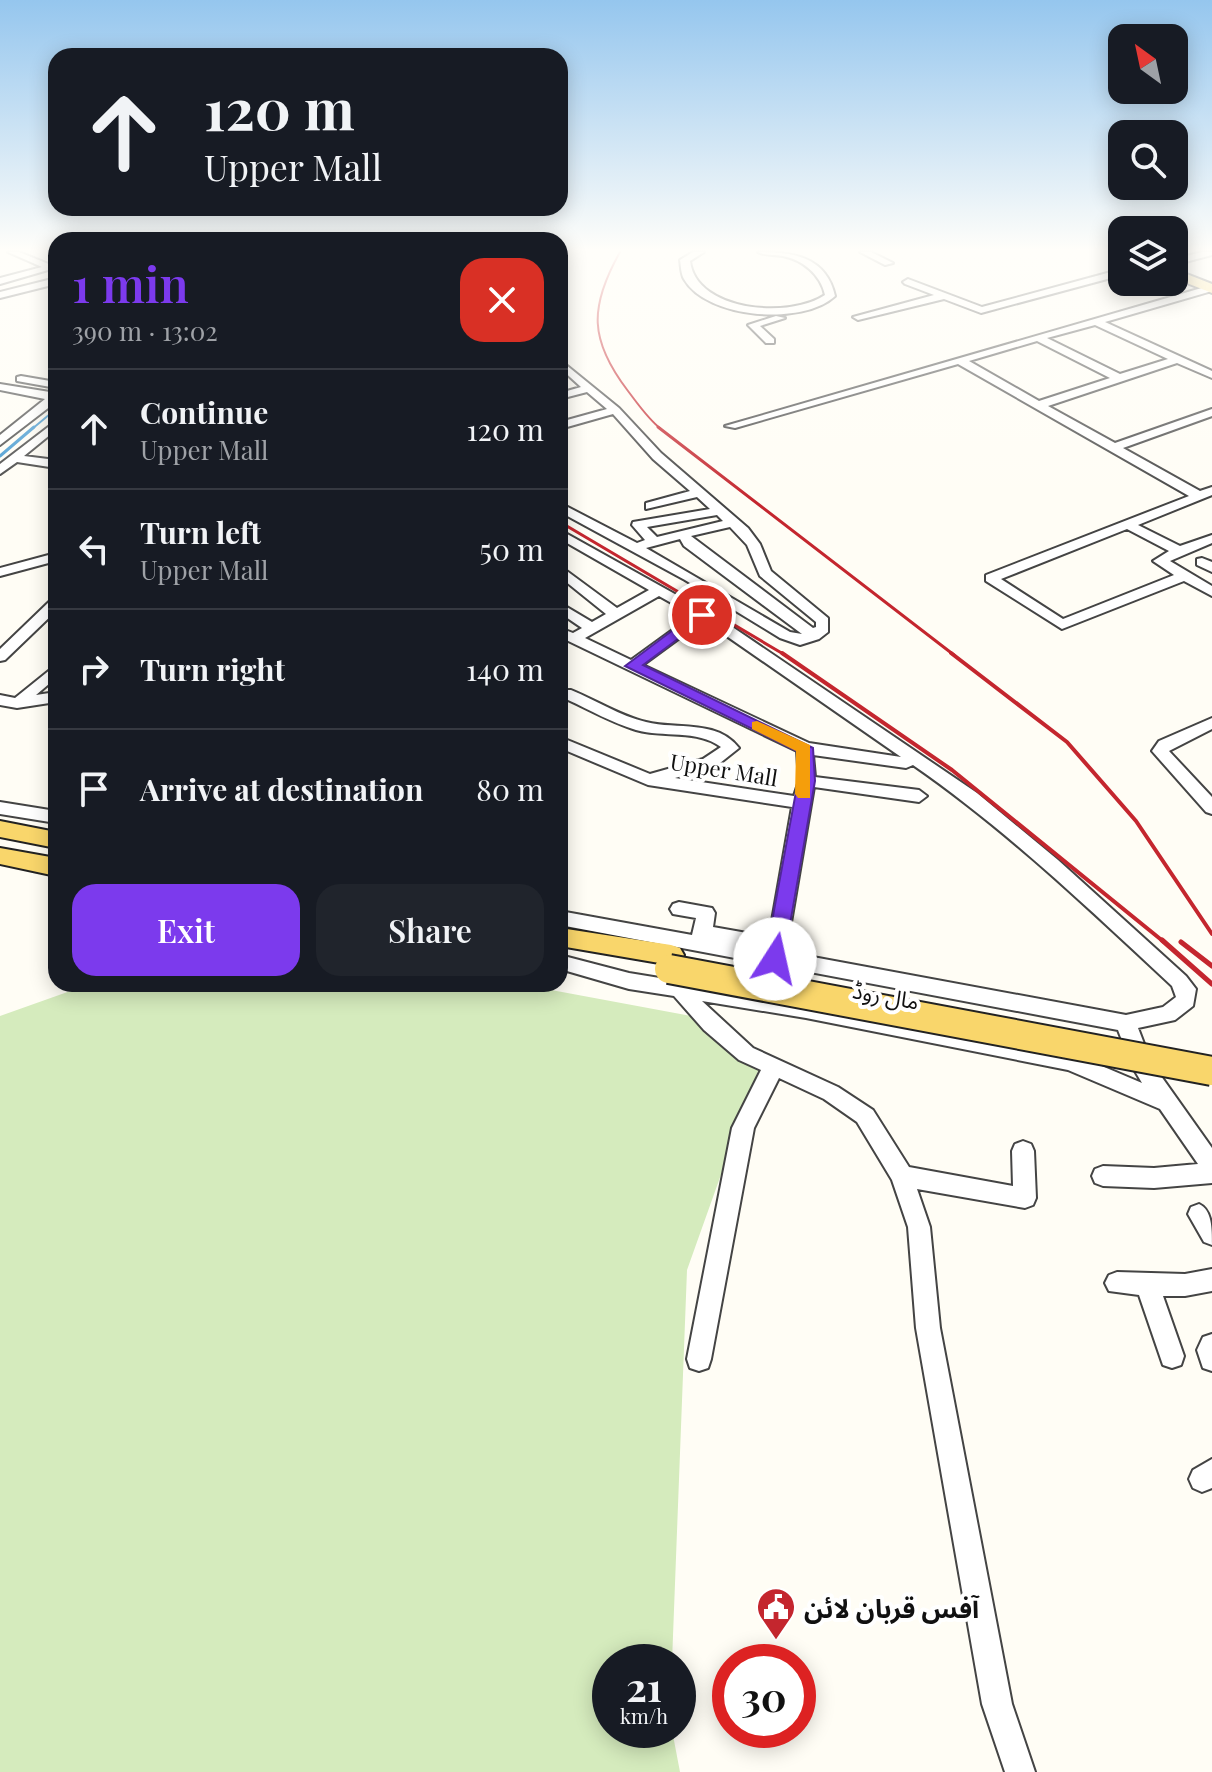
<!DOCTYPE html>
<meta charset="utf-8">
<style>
body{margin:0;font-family:"Playfair Display","Noto Sans Arabic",serif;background:#20242c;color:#f1f3f6;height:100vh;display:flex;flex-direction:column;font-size:30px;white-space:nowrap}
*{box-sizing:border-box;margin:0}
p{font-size:26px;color:#9ea1a6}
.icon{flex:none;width:44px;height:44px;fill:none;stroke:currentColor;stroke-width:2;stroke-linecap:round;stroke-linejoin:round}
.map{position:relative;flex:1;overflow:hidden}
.details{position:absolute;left:48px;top:232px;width:520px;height:760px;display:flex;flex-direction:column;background:#171b24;border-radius:24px;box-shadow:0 4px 20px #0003}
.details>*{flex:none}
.hud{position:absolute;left:48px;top:48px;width:520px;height:168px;border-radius:24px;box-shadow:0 4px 20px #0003;background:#171b24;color:#f1f3f6;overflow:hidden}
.needle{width:52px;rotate:327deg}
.tools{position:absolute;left:1108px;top:24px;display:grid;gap:16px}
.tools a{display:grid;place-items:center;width:80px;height:80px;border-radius:16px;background:#171b24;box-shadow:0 4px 20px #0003;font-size:40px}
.speed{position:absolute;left:592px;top:1644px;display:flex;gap:16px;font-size:40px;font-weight:700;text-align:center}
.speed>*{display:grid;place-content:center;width:104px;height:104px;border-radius:50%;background:#171b24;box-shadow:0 4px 20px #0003;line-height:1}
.speed small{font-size:20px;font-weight:400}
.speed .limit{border:12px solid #d22;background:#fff;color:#111}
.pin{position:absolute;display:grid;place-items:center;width:68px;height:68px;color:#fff;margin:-34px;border:4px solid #fff;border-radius:50%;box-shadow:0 2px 8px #0007}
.me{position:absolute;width:88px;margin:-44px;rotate:10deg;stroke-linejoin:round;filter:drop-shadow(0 0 6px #0008)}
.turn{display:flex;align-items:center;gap:28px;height:168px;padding:0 24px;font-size:36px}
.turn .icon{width:104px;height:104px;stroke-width:2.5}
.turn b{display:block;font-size:56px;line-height:68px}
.round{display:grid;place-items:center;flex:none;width:84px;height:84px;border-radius:24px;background:#20242c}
.headline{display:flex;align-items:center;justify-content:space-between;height:136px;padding:0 24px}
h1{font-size:48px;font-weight:600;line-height:60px;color:#7c3aed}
.button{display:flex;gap:16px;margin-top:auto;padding:16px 24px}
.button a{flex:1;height:92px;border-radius:24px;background:#7c3aed;color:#fff;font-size:32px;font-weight:600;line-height:92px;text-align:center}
.button a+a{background:#20242c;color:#f1f3f6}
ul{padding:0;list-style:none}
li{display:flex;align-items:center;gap:24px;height:120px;padding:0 24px;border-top:2px solid #363941}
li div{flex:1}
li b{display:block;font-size:30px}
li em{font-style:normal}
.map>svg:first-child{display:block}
.green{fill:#d5ebbd}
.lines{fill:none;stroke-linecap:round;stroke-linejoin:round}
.stream-far1{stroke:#3f96cf;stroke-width:2}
.stream{stroke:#3f96cf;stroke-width:3}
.minor-casing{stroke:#444;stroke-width:4}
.major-casing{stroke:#222;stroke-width:4}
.minor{fill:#fff;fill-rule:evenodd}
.major{fill:#f9d66b;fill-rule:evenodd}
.rail-far3{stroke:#c4262e;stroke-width:2}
.rail-far2{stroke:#c4262e;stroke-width:3}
.rail-far1{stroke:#c4262e;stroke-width:4}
.rail{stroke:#c4262e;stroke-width:5}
.major-bridge-casing{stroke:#222;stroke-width:32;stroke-linecap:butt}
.major-bridge{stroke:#f9d66b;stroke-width:28}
.route{fill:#7c3aed;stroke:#51269a;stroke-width:2}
.slow{fill:#f59e0b}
.labels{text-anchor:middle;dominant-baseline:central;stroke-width:8;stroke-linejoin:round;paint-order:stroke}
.street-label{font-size:22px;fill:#111;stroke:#fff}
.near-poi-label{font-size:26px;font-weight:bold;fill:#111;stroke:#fff;text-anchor:start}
</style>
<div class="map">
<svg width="1212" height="1772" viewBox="0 0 1212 1772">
<rect width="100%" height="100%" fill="#fffdf5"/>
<path class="green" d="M90 984H519L718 1021 759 1068 687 1270 672 1662H610V1730H672L680 1772H0V1016Z"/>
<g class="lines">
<path class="stream-far1" d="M32 429 56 409"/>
<path class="stream" d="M0 456 34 427"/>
<defs>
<path id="minor" d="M8 252H19L56 267V273L48 270 0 284V278L42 267Z
M693 252H704L690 261C696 312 790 319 825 295 821 275 803 260 783 256 773 254 765 256 758 252 792 252 826 256 835 296 803 326 707 319 684 279 681 274 681 266 680 260Z
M860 252H871L893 263 885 265Z
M1202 252H1212V255L1174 265V259Z
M1122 269V275L981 313 944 299 858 320 853 317 934 295 905 284 903 282 908 279 982 307Z
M56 278V284L0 298V292Z
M1212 285V291L1105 322 1212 371V378L1177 363 1048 406 1115 443 1212 409V416L1123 448 1200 491 1212 487V495L1138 525 1180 546 1212 535V543L1170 561 1212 586V596L1184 581 1062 629 986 581V575L1189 496 958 364 735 428 725 426ZM1095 325 1168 359 1120 374 1047 338ZM1037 341 1110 378 1039 401 969 361ZM1127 529 1169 551 1153 561 1174 575 1063 619 1001 579Z
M776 316 785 318 760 326 774 339V343H766L748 325Z
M560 360 619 408 661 453 748 528 760 544 771 571 828 618V632L819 639 800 645 780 638 685 580 560 512V503L637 543 645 540 632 525 633 522 710 509 697 497 646 509V503L690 491 653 459 613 414 560 429V422L607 409 587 392 560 399V393L581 387 560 368ZM717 515 723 521 657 537 647 527ZM730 527 747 545 760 576 816 622V627L813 628 691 536ZM680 539 684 546 802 634 790 632 646 548Z
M21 376 56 382V388L17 381V377Z
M0 384 56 393V402L0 445V435L45 399 0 390Z
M56 421V430L24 456 56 460V468L17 462 0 474V464Z
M560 530 725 622 977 793 1058 860 1186 976 1196 989 1193 1006 1175 1020 1138 1028 1151 1062 1212 1148V1183L1154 1188 1103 1186 1095 1183 1092 1176 1095 1169 1103 1166 1154 1168 1198 1164 1160 1109 1068 1070 806 1018 702 1001 753 1048 838 1087 873 1110 909 1167 1013 1186 1012 1151 1015 1144 1023 1141 1031 1144 1034 1151 1036 1198 1033 1205 1025 1208 917 1189 930 1227 940 1328 1012 1704 1035 1772H1005L982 1704 916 1328 908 1227 892 1180 857 1122 824 1099 779 1078 754 1128 711 1359 708 1368 699 1371 690 1368 687 1359 732 1128 761 1070 739 1060 704 1030 674 996 629 989 560 969V955L629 973 806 1002 1071 1053 1142 1083 1132 1066 1118 1030 560 925V911L692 935 696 918 673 914 670 909 673 904 679 902 712 908 715 913 713 927 747 933 749 938 742 944 767 949 792 807 648 785 560 748V737L650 774 703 759 721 747C697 729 663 738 636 730 612 723 590 710 568 700L560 703 561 690H571C596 700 620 716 646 722 677 730 717 719 739 748L715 767 675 778 794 796 799 781 797 751 560 637V628L573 633 582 628 560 613V603L592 622 606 614 560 577V566L617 608 649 590 560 539ZM659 596 693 615 631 660 585 638ZM703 621 715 628 901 757 809 743 643 665ZM813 755 906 768 913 765C1007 830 1089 909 1172 986L1176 997 1163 1007 1126 1015 786 952 814 787 919 802 927 796 919 790 815 777Z
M56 553V561L0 576V568Z
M1202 558 1212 562V572L1197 565V559Z
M56 599V611L5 660 0 661V649L51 600Z
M56 665V678L36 695 56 692V702L17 708 0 705V695L15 698Z
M1212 718V729L1169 751 1212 797V814L1206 812 1152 751 1159 741Z
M0 802 56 811V823L0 814Z
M1199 1204C1212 1210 1212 1228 1212 1245L1204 1242 1188 1214 1191 1207Z
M1212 1269V1291L1185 1296H1163L1184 1356 1181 1365 1172 1368 1163 1365 1139 1295 1109 1291 1105 1283 1109 1275 1117 1272 1185 1274Z
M1212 1334V1371L1203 1368 1197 1350 1203 1337Z
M1212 1459V1488L1202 1492 1193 1488 1189 1479 1193 1470Z"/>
<path id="major" d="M1113 252H1122V257Z
M1174 269 1212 284V293L1174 278Z
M0 821 56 832V848L0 837Z
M0 848 56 858V876L0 864Z
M560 928 671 945 680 948 684 955 680 962 671 965 560 946Z"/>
</defs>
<use href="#minor" class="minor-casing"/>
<use href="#major" class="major-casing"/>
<use href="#minor" class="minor"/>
<use href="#major" class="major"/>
<path class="rail-far3" d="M620 252C589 307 589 340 628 391 638 404 648 419 661 429"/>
<path class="rail-far2" d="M658 427 954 655
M560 522 785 655"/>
<path class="rail-far1" d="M782 653 952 770 1164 942
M951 653 1067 742 1136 821 1212 934"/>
<path class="rail" d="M1162 940 1212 984
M1181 942 1212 966"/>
<defs>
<path id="major-bridge" d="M669 969 1212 1071"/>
</defs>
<use href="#major-bridge" class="major-bridge-casing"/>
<use href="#major-bridge" class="major-bridge"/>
</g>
<linearGradient id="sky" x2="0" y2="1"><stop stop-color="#95c6ee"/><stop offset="0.5" stop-color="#fffefa"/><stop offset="1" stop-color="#fffefa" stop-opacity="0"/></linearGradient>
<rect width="1212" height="500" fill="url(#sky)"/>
<path class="route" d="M697 612 710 615 643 665 813 748 815 781 784 959 775 967 765 959 798 781 797 751 625 666Z"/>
<path class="slow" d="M757 721 810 745V798H798L795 794 796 751 752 729V722Z"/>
<defs>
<symbol id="civic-pin" viewBox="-11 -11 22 30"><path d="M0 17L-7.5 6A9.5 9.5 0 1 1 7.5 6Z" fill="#c4262e" stroke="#fff"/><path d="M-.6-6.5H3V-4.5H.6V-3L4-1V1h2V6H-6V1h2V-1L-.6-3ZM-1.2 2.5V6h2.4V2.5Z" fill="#fff"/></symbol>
</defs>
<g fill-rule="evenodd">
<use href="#civic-pin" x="754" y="1585" width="44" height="60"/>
</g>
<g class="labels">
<g class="street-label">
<text transform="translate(724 769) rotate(9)">Upper Mall</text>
<text transform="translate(886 995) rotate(10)">مال روڈ</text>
</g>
<g class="near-poi-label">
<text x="804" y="1607">آفس قربان لائن</text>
</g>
</g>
</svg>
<div class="tools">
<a><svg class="needle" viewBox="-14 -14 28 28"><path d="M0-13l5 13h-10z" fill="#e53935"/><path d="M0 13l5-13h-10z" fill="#9ea1a6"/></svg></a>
<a><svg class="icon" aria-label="search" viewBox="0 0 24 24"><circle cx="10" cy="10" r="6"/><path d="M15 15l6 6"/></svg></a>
<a><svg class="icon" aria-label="layers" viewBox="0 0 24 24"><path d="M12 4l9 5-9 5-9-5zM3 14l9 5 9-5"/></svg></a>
</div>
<div class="speed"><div>21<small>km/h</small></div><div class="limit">30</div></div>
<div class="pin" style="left:702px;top:615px;background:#d93025"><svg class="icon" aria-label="arrive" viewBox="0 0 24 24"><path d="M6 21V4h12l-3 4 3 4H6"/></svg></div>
<svg class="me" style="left:775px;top:959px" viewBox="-20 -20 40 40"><circle r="19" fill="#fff"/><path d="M0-13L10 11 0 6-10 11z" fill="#7c3aed"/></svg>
<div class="hud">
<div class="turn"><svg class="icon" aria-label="ahead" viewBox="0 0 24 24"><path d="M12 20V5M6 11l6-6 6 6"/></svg><div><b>120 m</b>Upper Mall</div></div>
</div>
<section class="details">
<div class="headline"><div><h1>1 min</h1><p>390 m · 13:02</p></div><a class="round" style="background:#d93025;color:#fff"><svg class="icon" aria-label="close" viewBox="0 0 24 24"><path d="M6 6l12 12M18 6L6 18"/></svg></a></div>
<ul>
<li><svg class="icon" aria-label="ahead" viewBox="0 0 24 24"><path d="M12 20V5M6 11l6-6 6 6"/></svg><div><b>Continue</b><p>Upper Mall</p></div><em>120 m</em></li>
<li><svg class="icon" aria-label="left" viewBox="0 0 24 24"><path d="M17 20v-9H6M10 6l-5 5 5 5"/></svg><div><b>Turn left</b><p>Upper Mall</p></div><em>50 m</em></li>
<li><svg class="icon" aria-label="right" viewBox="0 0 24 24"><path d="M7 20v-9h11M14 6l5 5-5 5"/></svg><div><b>Turn right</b></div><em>140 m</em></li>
<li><svg class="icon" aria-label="arrive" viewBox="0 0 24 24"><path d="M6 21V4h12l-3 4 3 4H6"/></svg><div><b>Arrive at destination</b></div><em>80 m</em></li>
</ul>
<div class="button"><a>Exit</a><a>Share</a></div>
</section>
</div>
